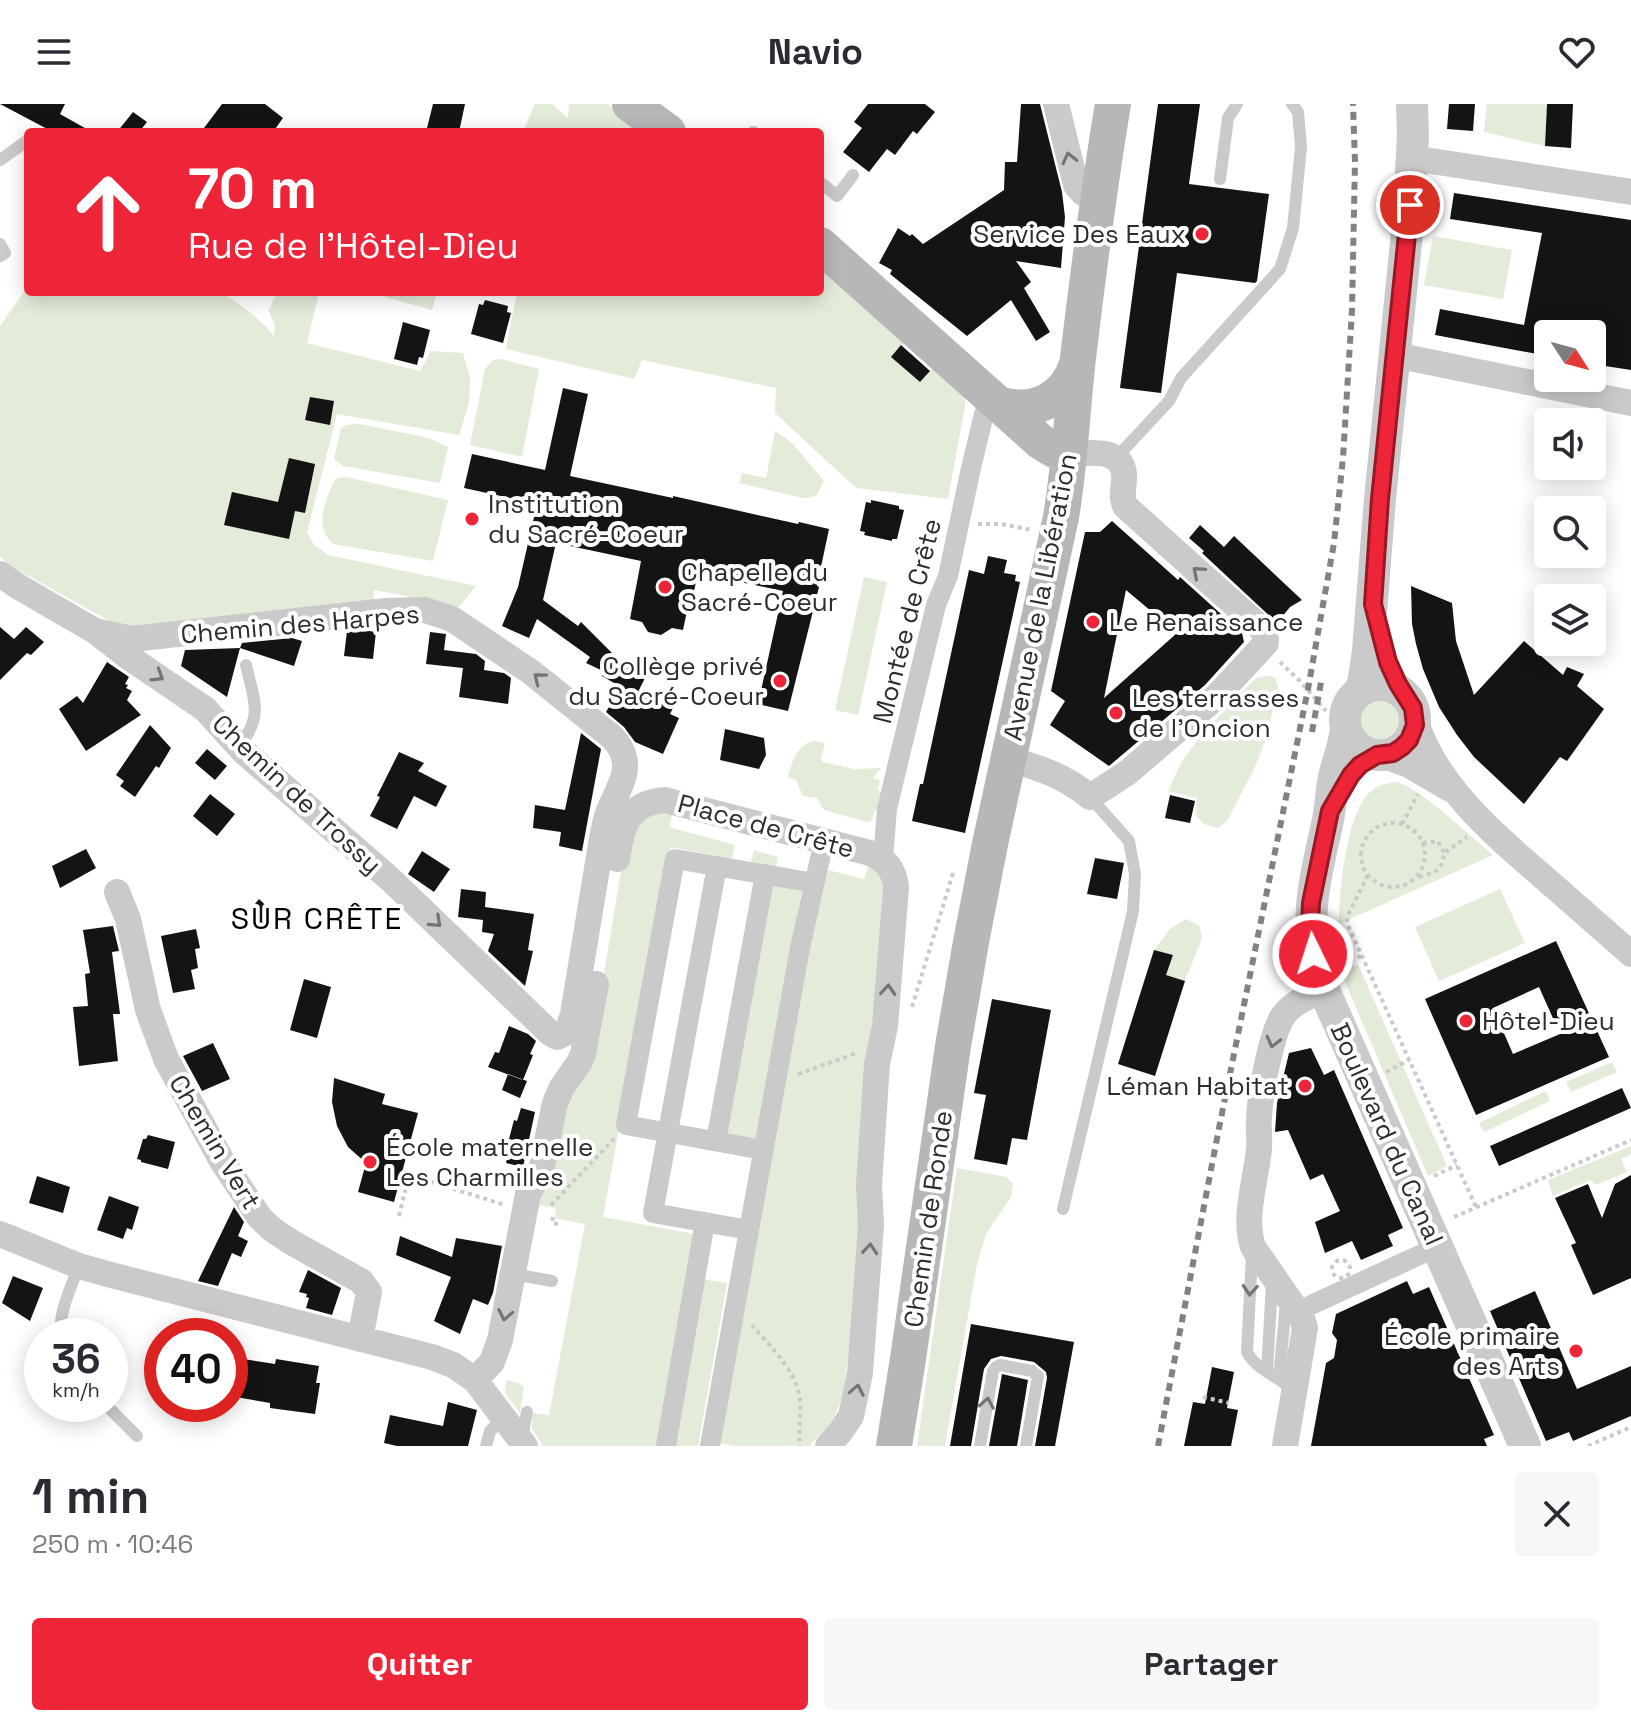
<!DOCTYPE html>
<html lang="fr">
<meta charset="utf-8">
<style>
body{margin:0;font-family:"Space Grotesk",sans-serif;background:#f7f7f7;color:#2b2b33;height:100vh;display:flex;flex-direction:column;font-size:30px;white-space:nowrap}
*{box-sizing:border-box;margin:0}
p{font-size:26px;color:#7c7c81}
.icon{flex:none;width:44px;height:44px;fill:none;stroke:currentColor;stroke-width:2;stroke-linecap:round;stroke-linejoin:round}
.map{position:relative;height:1342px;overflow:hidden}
.drawer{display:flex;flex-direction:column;background:#fff;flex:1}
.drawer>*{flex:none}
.top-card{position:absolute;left:24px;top:24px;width:800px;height:168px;border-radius:8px;box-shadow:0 4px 20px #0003;background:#ee2438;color:#fff;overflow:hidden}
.needle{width:52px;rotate:126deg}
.tools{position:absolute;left:1534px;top:216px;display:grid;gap:16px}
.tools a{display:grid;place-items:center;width:72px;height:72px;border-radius:8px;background:#fff;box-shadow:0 4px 20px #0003;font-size:40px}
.speed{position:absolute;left:24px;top:1214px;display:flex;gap:16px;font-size:40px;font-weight:700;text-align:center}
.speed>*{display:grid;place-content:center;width:104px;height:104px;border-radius:50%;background:#fff;box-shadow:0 4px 20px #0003;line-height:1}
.speed small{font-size:20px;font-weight:400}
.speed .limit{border:12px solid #d22;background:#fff;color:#111}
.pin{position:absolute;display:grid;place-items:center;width:68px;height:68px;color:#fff;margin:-34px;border:4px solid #fff;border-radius:50%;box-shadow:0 2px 8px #0007}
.me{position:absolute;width:88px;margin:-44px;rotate:356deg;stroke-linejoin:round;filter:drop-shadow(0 0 6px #0008)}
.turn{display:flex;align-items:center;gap:28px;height:168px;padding:0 32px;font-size:36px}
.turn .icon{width:104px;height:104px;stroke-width:2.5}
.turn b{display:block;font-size:56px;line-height:68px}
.round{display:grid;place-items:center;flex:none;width:84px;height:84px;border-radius:8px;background:#f7f7f7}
.summary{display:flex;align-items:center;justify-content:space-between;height:136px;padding:0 32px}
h1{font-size:48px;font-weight:800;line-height:60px}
.primary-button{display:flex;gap:16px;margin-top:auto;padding:16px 32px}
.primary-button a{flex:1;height:92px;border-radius:8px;background:#ee2438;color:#fff;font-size:32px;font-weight:800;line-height:92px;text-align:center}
.primary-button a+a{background:#f7f7f7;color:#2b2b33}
header{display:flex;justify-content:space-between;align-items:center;height:104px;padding:0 32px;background:#fff;font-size:36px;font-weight:800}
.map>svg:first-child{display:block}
.green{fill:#e3ebd9}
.building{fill:#141414;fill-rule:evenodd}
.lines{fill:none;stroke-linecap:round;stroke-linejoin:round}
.path{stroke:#cacaca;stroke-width:4;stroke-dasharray:4 4;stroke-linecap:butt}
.service{stroke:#cacaca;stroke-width:12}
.pedestrian{stroke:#cacaca;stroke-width:20}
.minor{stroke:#cacaca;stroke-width:26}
.tertiary{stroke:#cacaca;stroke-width:32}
.secondary{stroke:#b7b7b7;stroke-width:36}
.rail{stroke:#828282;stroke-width:6;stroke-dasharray:8 6;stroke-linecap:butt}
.oneway{stroke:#747474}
.route-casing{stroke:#9b1724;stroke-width:20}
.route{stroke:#ee2438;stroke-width:14}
.poi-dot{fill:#ee2438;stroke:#fff;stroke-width:3}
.labels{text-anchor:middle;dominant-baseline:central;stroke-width:8;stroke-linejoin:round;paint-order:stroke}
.poi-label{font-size:26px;fill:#2d2d2d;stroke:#fff;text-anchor:start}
.street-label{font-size:26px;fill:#2d2d2d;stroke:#fff}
.quarter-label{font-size:30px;letter-spacing:2px;fill:#000;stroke:#fff}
</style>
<header><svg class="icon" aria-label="menu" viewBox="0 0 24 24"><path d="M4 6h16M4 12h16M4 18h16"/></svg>Navio<svg class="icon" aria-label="heart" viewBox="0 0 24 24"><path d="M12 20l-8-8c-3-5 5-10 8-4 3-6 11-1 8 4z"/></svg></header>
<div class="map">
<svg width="1631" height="1342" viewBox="0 0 1631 1342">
<rect width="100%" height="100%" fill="#fff"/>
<path class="green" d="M535 0H552L568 14 569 0H608L646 28H523Z
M1487 0H1547L1545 42 1484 28Z
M1433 132 1512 146 1503 195 1424 181Z
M820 161 906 236 891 253 920 278 935 261 965 291V302L948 395 856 384 775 309 776 284 642 256 634 275 506 245 517 188H820Z
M28 182V188H220C241 200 258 213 274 232L275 222 268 206 278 188H319L307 239 420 267 431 247 463 249 470 274 469 299 459 331 337 310 307 428 314 441 328 451 476 482 457 505 433 497 374 486 373 500 154 527 113 519 9 461 0 452V222Z
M387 188H437L432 206 385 193Z
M501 255 539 265 522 353 470 341 485 265 493 256Z
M359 320 429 334 448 343 440 379 343 362 334 355 341 324 347 321Z
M775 327 792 339 824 377 817 391 809 394H803L739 379 742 369 766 374Z
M346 373 448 396 433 457 333 440C313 422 326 396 335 375Z
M864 473 887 478 858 611 835 606Z
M1266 572 1275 573 1278 584 1266 635 1255 663 1227 717 1218 724 1204 720 1196 711 1197 694 1168 687 1181 659 1201 631 1256 574Z
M1361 616a19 19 0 1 1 38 0a19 19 0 1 1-38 0Z
M814 637 825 639 821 655 823 658 854 665 881 664 873 674 880 676 878 685 883 691 880 704 874 708 872 716 867 718 824 706 817 694 803 692 796 676 788 673C792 657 797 641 814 637Z
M1396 678C1423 685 1469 732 1493 751L1339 820C1339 787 1346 716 1367 691 1375 682 1385 679 1396 678Z
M673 707 669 723 735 741 732 755 670 743 603 1113 694 1130 657 1342H543L532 1325 533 1309 549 1311 585 1120 555 1114 556 1104 533 1100 560 1010 590 953 626 738 642 712Z
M754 746 778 753 776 763 751 758Z
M869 761C877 765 882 773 883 783L849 1244C846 1266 845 1293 834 1313 829 1324 817 1333 809 1342H734L719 1339 809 846 828 766 864 775Z
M771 781 802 786 756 1037 725 1031Z
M1500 785 1525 839 1439 877 1415 823Z
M1186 815 1199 821 1202 834 1185 877 1166 871 1173 851 1154 846 1170 825Z
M1358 860 1447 1062 1428 1072 1345 878 1342 866Z
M1612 958 1617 968 1571 988 1566 978Z
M1546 987 1550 997 1484 1028 1479 1019Z
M1631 1042V1050L1621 1055 1627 1068 1596 1081 1590 1076 1553 1092 1548 1076Z
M957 1064 1006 1073 1013 1080 1011 1093 986 1130 977 1160 945 1342H917Z
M702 1175 727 1179 698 1342H673Z
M506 1276 519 1279 524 1283 520 1309 505 1289Z"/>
<path class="building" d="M0 0H65L60 10 92 28H53Z
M222 0H265L283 14 273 28H201Z
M433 0H465L459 28H426Z
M868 0H925L935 8 917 30 913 27 895 51 887 45 869 68 843 48 862 24 854 18Z
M1021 0H1040L1062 88 1065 113 1061 164 1016 157 1031 178 1024 184 1050 228 1036 237 1011 196 967 232 890 170 892 166 879 159 898 124 910 132 912 130 923 140 1004 86 1005 58H1017Z
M1158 0H1200L1189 80 1269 90 1257 177 1255 179 1177 169 1161 289 1120 284Z
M1449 0H1475L1473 27 1447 25Z
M1547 0H1573L1571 44 1545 42Z
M133 8 147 18 139 28H117Z
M1454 89 1631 116V266L1592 260V230H1548V252L1435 231 1440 205 1524 221 1542 129 1450 115Z
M485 196 508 202 507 208 511 209 503 239 471 230 479 200 483 201Z
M403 218 430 226 423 254 419 253 417 261 394 255Z
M901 241 930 267 920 278 891 253Z
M563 284 588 290 570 372 673 394V392L798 420 799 418 829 425 817 482 819 483 788 607 758 600 783 487 698 469 690 505 687 507 683 526 672 524 661 531 648 528 642 518 630 515 641 457 556 439 543 496 578 522 581 518 630 567 645 574 639 586 674 602 670 610 679 614 663 650 635 638 624 623 606 608 621 583 602 572 603 567 586 559 590 553 537 515 529 534 502 522 518 483 537 400 464 384 472 350 545 366Z
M310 293 334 297 330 321 305 316Z
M289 354 315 360 305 409 295 407 289 435 224 421 232 388 278 398Z
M871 396 899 402V405L904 406 897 435H892V437L864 431 865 428 860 427 866 398 871 399Z
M1112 417 1178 476 1180 473 1242 529 1244 538 1205 581 1109 662 1050 621 1065 597 1051 587 1085 428H1100ZM1126 486 1177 529 1104 594Z
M1200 421 1224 443 1234 432 1302 496 1290 503 1277 519 1202 449 1204 447 1189 434Z
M988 452 1007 456 1004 469 1016 471 1015 477 1020 478 965 729 912 717 920 680H923L969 466 984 470Z
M1411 482 1452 499 1456 537 1474 591 1524 537 1563 571 1567 563 1584 570 1577 582 1604 605 1567 657 1560 653 1524 700 1474 653 1457 631 1439 603 1423 565 1416 540 1412 520Z
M0 523 14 535 26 523 44 538 31 551 27 549 0 576Z
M362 526 376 528 373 555 344 552 347 527Z
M430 528 446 530 444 546 476 550 485 557 484 566 504 569 511 574 508 600 459 593 463 564 426 560Z
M292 534 302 537 294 562 240 544 242 539Z
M240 544 227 593 181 562 185 546Z
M107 558 129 573 125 580 128 581 126 584 132 587 127 596 141 611 86 647 59 605 77 592 83 599Z
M150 621 171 644 159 664 156 662 135 693 120 682 124 677 116 671Z
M725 625 764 634 766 651 759 665 720 656Z
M581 629 601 645 582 747 559 742 561 728 533 724 535 701 565 706Z
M207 645 227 662 215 676 195 659Z
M399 648 424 659 418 667 447 682 436 703 414 692 397 725 370 712 380 693 377 692Z
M210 690 235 710 217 732 193 712Z
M1170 691 1195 697 1190 719 1165 714Z
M86 745 96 764 60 784 52 762Z
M422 747 450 765 434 788 408 770Z
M1095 754 1124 759 1117 795 1087 790Z
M461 785 486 788 485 803 534 810 528 846 533 847 525 882 488 847 494 830 482 828 483 816 458 813Z
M259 795 277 812 265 826 247 810Z
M113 822 119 847 112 848 120 910H113L118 957 79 962 73 903 88 902 85 870 90 869 83 826Z
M196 825 200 844 195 845 198 864 191 866 195 885 173 889 161 832Z
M1556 837 1609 953 1476 1011 1425 895ZM1539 883 1560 930 1513 950 1493 904Z
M1154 846 1173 851 1166 871 1185 877 1155 972 1118 960Z
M304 875 331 883 317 934 290 926Z
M992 895 1051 906 1027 1036 1012 1034 1007 1061 974 1055 986 991 974 989Z
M509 922 528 930 536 937 530 950 533 951 523 976 488 963 495 948 499 949Z
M213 939 230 975 202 987 183 952Z
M1311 944 1324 971 1334 966 1403 1124 1388 1131 1393 1142 1361 1156 1352 1137 1325 1149 1315 1118 1340 1107 1323 1070 1310 1076 1288 1026 1275 1028 1277 999 1289 949Z
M508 970 527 977 520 994 502 986Z
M334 974 385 990 382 1000 418 1009 394 1098 358 1088 366 1059 348 1043 337 1022 332 998Z
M1622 984 1631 1004 1499 1062 1490 1042Z
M521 1004 535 1008 523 1063 506 1059 512 1036 509 1035 514 1016 517 1017Z
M148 1031 175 1038 168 1065 141 1058V1056L137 1055 143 1035H146Z
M1631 1071V1174L1593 1191 1571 1141 1576 1139 1555 1094 1588 1080 1602 1114 1615 1080Z
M37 1072 70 1083 63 1109 29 1099Z
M109 1092 139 1103 132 1126 127 1124 123 1135 97 1126Z
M234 1103 244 1118 238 1132 248 1137 241 1153 232 1149 218 1182 198 1177Z
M400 1132 452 1153 456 1134 502 1142 493 1189 488 1201 473 1195 460 1230 434 1217 451 1173 396 1151Z
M308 1166 341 1184 332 1211 306 1204 309 1194 306 1193 307 1190 299 1188Z
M13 1172 43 1184 30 1217 2 1199Z
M1407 1177 1413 1190 1429 1183 1494 1331 1484 1335 1487 1342H1311L1326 1259 1334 1254 1337 1236 1332 1229 1336 1210Z
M1535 1187 1577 1285 1631 1262V1312L1573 1337 1569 1328 1546 1337 1490 1207Z
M971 1220 1074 1238 1055 1342H1035L1047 1274 1046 1268 1034 1258 1001 1252 991 1255 984 1265 971 1342H950Z
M237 1254 275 1260 276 1255 319 1262 316 1279H320L315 1310 270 1304V1299L236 1293 238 1281 231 1280Z
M1212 1263 1234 1268 1227 1304 1238 1306 1231 1342H1184L1193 1298 1205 1300Z
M1002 1270 1028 1276 1017 1342H989Z
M448 1298 477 1306 468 1342H397L384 1339 390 1311 443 1322Z"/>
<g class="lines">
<path class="path" d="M978 420H1001L1032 426
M1280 558 1300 577 1326 607
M1361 751a32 32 0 1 1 64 0a32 32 0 1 1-64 0Z
M1402 720 1418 690
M1423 739 1438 737 1444 749
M1368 771 1348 811 1347 819 1476 1103
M1419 773C1435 768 1442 768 1444 749L1467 733
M1342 858 1362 852
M912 903 954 766
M1386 968 1409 956
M798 970 857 949
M1434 1072 1457 1061
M551 1101 614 1035
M399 1112 409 1071 505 1101
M553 1113 552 1119 562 1121
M1454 1113 1631 1036
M1332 1165a9 9 0 1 1 18 0a9 9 0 1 1-18 0Z
M752 1221C770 1243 798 1267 800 1297 801 1312 798 1327 800 1342
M1203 1293 1229 1299
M1588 1342 1631 1323"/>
<path class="service" d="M753 28H754
M0 56 28 36
M1220 75 1228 14 1237 0
M820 78 837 92 853 71
M0 140 5 149 0 152
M1116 354 1169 297 1181 274 1280 165 1293 124 1301 43 1298 8 1292 0
M239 643C264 611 254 597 246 561
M1063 1105 1133 807 1135 770 1129 737 1090 693
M1252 1150 1247 1248C1257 1267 1280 1272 1295 1288
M513 1170 552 1177
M61 1232C58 1209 71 1183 79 1162
M1267 1268 1272 1179
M1279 1275 1286 1198
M105 1300 137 1332
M522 1334 527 1308
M486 1342 490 1327 504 1314
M980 1342 993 1267 996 1263 1000 1261 1032 1267 1038 1272 1026 1342"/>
<path class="pedestrian" d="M883 755 887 705 936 501 948 472 971 364 984 310 993 295
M717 762 653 1109 749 1126
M716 1037 765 770
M763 1046 626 1021 675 755 814 779
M1298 1207 1437 1143
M666 1342 705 1118
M710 1342 800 844 824 737"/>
<path class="minor" d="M1056 0 1076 81 1083 89 1098 97
M1412 54 1631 88
M1395 251 1631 299
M0 470 19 483 95 527 132 535 386 507 425 506 452 515 531 568 612 633C638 660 619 682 608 709 605 717 604 725 602 734L573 910 567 928 557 933 550 929 390 775 244 648 205 605 127 552 95 527
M1415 615C1436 685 1503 738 1556 784 1581 806 1606 828 1631 850
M1382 651 1409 661 1450 685
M1009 655C1040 664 1065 672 1090 693L1127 669 1216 593 1266 539V534L1262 525 1125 402C1120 390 1125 382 1124 370 1121 343 1088 349 1069 350
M617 755C622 722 627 699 665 696L870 749C886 755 895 767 896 784L885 922 877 960 869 1081 871 1121 860 1269 851 1312 841 1327 828 1342
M117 788 128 815 148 906 166 955 222 1057 260 1114 273 1126 291 1138 361 1177 369 1188 360 1235
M0 1130 79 1162 111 1171 432 1253 453 1261 475 1276 525 1342
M475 1276 492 1258 500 1236 528 1090 541 1066 555 999 562 983 579 959 583 950 596 880
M1285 1342 1305 1224 1302 1214 1253 1143C1243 1112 1256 1077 1259 1045 1260 1035 1258 1024 1259 1014 1260 991 1271 930 1283 912 1293 898 1308 893 1324 886"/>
<path class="tertiary" d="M1345 616a35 35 0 1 1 70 0a35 35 0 1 1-70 0Z
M1359 588 1363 580 1368 547 1380 395 1408 119 1413 32 1412 0
M1346 625C1344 642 1338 656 1334 673 1331 687 1331 701 1328 716 1314 782 1301 819 1324 886L1525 1342"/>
<path class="secondary" d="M630 0 668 28
M820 141 1041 338 1054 346 1069 350
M1001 301C1035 310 1066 295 1077 260
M894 1342 908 1255 953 942 971 838 990 740 1061 413C1070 360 1072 307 1078 254 1088 170 1099 84 1113 0"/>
<path class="rail" d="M1312 628 1322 573
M1158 1342 1219 1024 1308 585 1334 439 1343 354 1352 206 1355 58 1353 0"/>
</g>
<defs><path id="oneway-chevron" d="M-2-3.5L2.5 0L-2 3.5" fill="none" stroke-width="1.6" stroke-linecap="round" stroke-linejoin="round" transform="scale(2)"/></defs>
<g class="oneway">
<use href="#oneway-chevron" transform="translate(1069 54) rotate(-104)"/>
<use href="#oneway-chevron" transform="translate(1198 468) rotate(-139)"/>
<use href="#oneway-chevron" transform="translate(158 572) rotate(32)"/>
<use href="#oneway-chevron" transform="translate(539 574) rotate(-141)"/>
<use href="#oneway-chevron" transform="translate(436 818) rotate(43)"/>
<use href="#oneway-chevron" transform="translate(888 886) rotate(-86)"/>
<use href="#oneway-chevron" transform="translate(1273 938) rotate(104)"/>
<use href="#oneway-chevron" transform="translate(870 1145) rotate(-85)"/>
<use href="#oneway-chevron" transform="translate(1250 1186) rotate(94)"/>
<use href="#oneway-chevron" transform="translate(505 1211) rotate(101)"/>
<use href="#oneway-chevron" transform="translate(857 1286) rotate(-79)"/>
<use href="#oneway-chevron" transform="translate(987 1299) rotate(-80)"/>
</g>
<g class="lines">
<defs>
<path id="route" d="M1313 850 1310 819 1311 799 1330 707 1351 671 1360 661 1377 651 1393 649 1402 643 1409 636 1415 621 1413 604 1398 580 1388 558 1373 500 1380 395 1410 101"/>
</defs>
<use href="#route" class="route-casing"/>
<use href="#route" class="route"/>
</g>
<g class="poi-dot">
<circle cx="1202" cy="130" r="8"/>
<circle cx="472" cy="415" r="8"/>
<circle cx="665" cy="483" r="8"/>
<circle cx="1093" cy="518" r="8"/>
<circle cx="780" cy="577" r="8"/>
<circle cx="1116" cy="609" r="8"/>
<circle cx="1466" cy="917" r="8"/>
<circle cx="1305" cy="982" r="8"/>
<circle cx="370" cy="1058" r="8"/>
<circle cx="1576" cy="1247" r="8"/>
</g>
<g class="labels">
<g class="poi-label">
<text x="1186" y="130" text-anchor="end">Service Des Eaux</text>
<text x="488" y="400">Institution<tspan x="488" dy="30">du Sacré-Coeur</tspan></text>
<text x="681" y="468">Chapelle du<tspan x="681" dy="30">Sacré-Coeur</tspan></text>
<text x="1109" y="518">Le Renaissance</text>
<text x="764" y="562" text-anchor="end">Collège privé<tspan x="764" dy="30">du Sacré-Coeur</tspan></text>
<text x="1132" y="594">Les terrasses<tspan x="1132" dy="30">de l'Oncion</tspan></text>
<text x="1482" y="917">Hôtel-Dieu</text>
<text x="1289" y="982" text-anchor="end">Léman Habitat</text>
<text x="386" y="1043">École maternelle<tspan x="386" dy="30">Les Charmilles</tspan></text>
<text x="1560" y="1232" text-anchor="end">École primaire<tspan x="1560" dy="30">des Arts</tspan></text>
</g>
<g class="street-label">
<text transform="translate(1040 493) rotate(-79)">Avenue de la Libération</text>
<text transform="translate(907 517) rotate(-76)">Montée de Crête</text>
<text transform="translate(300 520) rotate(-5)">Chemin des Harpes</text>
<text transform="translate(297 690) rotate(43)">Chemin de Trossy</text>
<text transform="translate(766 722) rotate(15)">Place de Crête</text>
<text transform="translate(1387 1030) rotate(66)">Boulevard du Canal</text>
<text transform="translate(215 1038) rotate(59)">Chemin Vert</text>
<text transform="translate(928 1115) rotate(-82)">Chemin de Ronde</text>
</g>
<g class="quarter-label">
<text x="317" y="814">SUR CRÊTE</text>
</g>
</g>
</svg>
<div class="tools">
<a><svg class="needle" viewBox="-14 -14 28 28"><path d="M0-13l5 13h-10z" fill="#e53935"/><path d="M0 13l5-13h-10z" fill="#7c7c81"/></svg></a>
<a><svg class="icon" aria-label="sound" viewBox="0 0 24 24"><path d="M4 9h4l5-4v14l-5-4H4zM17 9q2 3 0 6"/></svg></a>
<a><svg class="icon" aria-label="search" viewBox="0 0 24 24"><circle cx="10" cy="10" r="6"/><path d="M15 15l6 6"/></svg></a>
<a><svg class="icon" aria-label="layers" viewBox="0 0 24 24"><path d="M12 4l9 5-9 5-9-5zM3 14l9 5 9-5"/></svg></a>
</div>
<div class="speed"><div>36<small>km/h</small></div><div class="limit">40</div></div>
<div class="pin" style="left:1410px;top:101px;background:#d93025"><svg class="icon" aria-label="arrive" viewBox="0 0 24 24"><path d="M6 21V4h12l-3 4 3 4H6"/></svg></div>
<svg class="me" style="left:1313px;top:850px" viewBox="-20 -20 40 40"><circle r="17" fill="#ee2438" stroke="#fff" stroke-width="3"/><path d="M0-11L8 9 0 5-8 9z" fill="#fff"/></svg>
<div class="top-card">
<div class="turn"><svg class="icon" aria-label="ahead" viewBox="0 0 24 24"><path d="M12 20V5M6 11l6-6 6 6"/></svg><div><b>70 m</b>Rue de l'Hôtel-Dieu</div></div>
</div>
</div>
<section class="drawer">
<div class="summary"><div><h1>1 min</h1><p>250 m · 10:46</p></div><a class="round"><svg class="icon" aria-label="close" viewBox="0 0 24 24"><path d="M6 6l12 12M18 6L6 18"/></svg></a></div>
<div class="primary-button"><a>Quitter</a><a>Partager</a></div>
</section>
